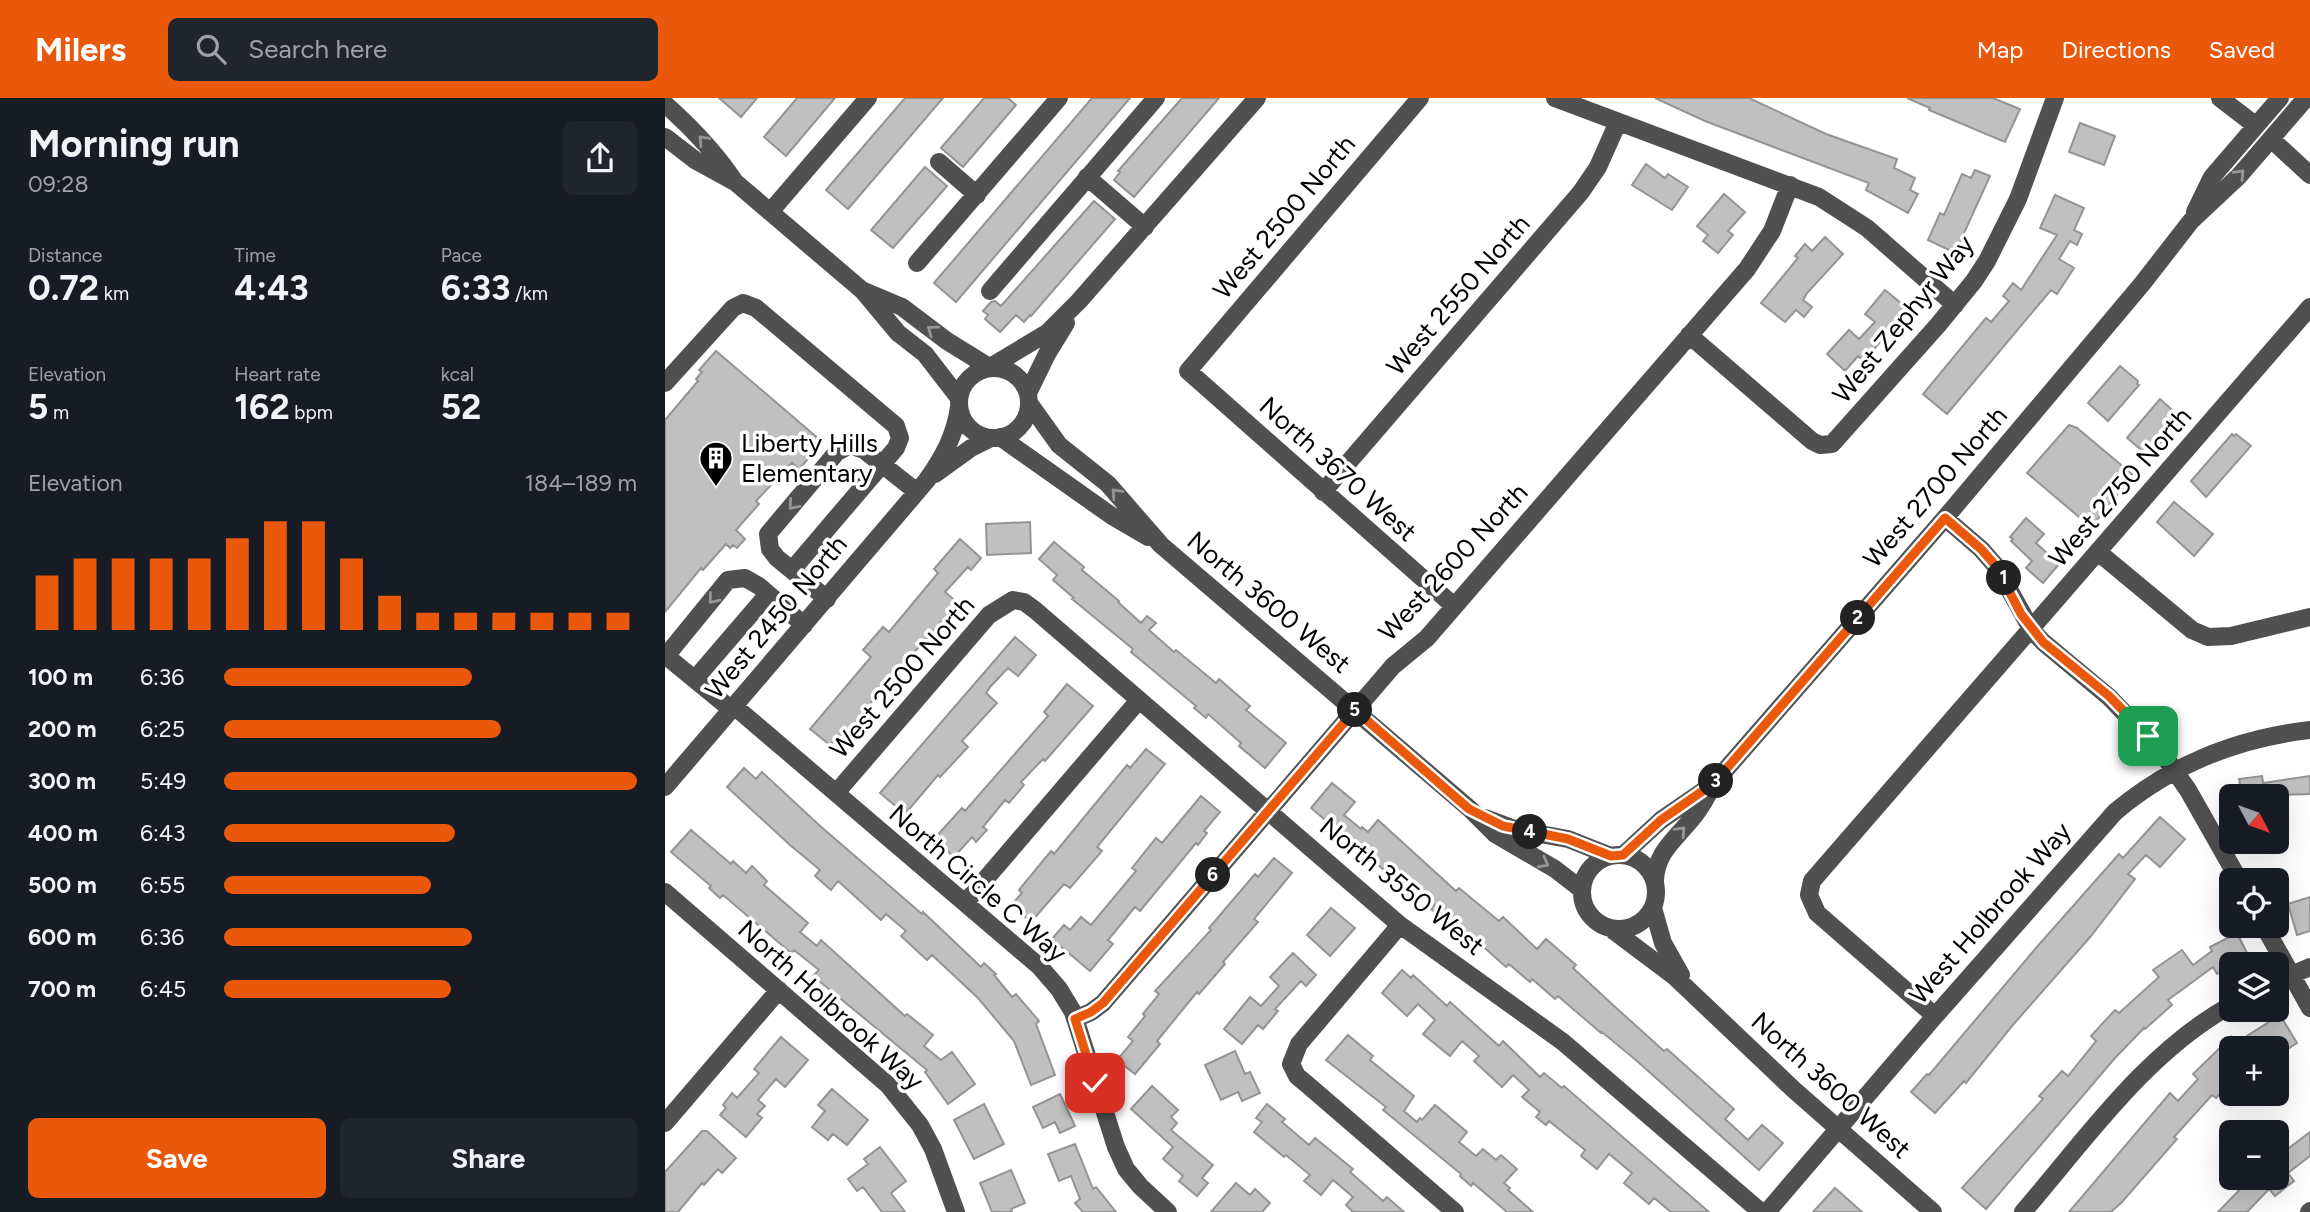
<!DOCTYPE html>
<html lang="en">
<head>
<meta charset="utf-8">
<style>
	body { margin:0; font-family:Figtree,sans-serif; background:#20242c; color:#f1f3f6; height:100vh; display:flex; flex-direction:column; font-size:26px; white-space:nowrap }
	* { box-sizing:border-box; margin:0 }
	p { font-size:23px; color:#9ea1a6 }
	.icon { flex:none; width:38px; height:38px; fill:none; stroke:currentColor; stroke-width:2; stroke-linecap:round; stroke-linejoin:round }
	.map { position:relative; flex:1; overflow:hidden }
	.drawer { display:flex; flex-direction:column; background:#171b24; width:665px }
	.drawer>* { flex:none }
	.needle { width:46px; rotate:131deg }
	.controls { position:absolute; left:1554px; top:686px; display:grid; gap:14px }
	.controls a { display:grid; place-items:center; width:70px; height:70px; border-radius:10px; background:#171b24; box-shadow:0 7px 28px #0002; font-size:35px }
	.pin { position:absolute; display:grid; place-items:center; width:60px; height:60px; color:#fff; margin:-30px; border-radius:14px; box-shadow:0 4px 10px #0006 }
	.km { position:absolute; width:35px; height:35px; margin:-18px; border-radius:50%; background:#222; color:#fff; font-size:19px; line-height:35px; text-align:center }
	.round { display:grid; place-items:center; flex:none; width:74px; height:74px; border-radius:10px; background:#20242c }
	.head { display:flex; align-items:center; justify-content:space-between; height:119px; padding:0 28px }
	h1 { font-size:38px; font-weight:700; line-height:52px }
	.figures { display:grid; grid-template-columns:repeat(3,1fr); gap:10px; height:119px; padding:7px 28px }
	.figures div { display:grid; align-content:center }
	.figures b { font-size:35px; font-weight:700 }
	.figures small { font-size:19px; font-weight:400 }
	.figures p { font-size:19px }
	.chart { height:196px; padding:14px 28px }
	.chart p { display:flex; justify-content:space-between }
	.chart svg { width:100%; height:126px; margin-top:7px; stroke:#ea580c; stroke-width:6 }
	.cta { display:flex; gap:14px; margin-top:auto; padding:14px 28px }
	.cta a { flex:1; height:80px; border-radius:10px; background:#ea580c; color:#fff; font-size:28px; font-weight:700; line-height:80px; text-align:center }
	.cta a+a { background:#20242c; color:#f1f3f6 }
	ul { padding:0 28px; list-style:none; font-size:23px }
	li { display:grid; grid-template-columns:112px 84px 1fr; align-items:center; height:52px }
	li i { height:18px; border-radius:9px; background:#ea580c }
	header { display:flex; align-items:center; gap:42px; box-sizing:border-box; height:98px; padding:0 35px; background:#ea580c; color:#fff }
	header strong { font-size:33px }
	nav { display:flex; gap:38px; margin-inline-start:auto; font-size:24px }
	.search { width:490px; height:63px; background:#20242c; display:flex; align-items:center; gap:18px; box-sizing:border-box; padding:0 24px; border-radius:10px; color:#9ea1a6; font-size:26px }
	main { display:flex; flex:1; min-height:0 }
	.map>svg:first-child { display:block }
	.building { fill:#c0c0c0; stroke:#949494; stroke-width:2 }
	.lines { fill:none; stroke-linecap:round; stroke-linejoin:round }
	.minor { stroke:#505050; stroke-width:18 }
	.oneway { stroke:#969696 }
	.route-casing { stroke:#fff; stroke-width:14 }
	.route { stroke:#ea580c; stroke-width:9 }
	.labels { text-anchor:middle; stroke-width:7; stroke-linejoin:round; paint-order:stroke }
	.street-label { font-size:26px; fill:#000; stroke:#fff }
	.poi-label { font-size:26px; fill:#000; stroke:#fff; text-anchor:start }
</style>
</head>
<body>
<header>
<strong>Milers</strong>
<div class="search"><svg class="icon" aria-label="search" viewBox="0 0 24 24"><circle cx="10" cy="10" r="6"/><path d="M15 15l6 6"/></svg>Search here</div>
<nav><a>Map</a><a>Directions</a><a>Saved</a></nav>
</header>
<main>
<section class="drawer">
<div class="head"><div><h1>Morning run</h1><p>09:28</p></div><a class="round"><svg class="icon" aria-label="share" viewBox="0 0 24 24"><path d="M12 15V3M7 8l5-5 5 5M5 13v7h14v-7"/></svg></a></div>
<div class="figures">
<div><p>Distance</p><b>0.72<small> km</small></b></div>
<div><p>Time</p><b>4:43</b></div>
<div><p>Pace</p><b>6:33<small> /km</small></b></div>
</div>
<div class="figures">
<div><p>Elevation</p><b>5<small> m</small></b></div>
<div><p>Heart rate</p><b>162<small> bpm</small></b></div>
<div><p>kcal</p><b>52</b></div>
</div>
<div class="chart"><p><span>Elevation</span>184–189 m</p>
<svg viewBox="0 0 160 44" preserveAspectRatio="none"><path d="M5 44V25M15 44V19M25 44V19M35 44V19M45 44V19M55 44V12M65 44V6M75 44V6M85 44V19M95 44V32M105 44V38M115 44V38M125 44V38M135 44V38M145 44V38M155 44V38"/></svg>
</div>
<ul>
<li><b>100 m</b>6:36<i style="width:60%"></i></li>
<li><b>200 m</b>6:25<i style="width:67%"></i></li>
<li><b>300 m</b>5:49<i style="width:100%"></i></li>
<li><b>400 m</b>6:43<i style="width:56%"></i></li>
<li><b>500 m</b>6:55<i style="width:50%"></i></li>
<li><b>600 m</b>6:36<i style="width:60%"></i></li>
<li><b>700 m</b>6:45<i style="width:55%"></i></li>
</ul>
<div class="cta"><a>Save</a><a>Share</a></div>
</section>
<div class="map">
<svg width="1645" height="1114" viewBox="0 0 1645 1114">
	<rect width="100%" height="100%" fill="#fff"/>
	<path class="building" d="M54,0h38l-16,19z
		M132,0h38l-49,58 -22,-19z
		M240,0h38l-95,111 -22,-19z
		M319,0h24l8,7 -53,62 -22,-19z
		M427,0h38l-174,204 -22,-19z
		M517,0h37l-85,99 -20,-17 6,-8 -2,-1z
		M990,0h94l77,36 71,25 -3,9 21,10 -5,12 8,4 -10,19 -42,-23 3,-7 -164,-62z
		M1242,0h86l27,11 -15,33 -76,-32 1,-2z
		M1415,25l35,13 -11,29 -35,-13z
		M981,66l19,14 3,-4 20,13 -16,23 -40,-25z
		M260,69l22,19 -54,62 -22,-18z
		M1310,72l15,6 -35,77 -27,-13 12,-27 4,2 18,-41 9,4z
		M1059,96l21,18 -17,19 5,4 -15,18 -15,-12 5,-6 -11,-9z
		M1390,97l29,13 -10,22 8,4 -5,11 -7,-4 -11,18 15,9 -17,26 -6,-4 -104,124 -24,-20 63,-76 5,4 18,-21 -6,-5 10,-13 8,7 36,-55 -17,-7z
		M429,103l21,18 -84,97 -1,-1 -6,7 -8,-7 -16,17 -15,-13 3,-4 -5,-4 8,-9 4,-1 6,5z
		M1160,139l18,17 -36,39 -4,7 9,7 -8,10 -8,-7 -11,12 -24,-19 37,-45 -3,-2 10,-12 7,7z
		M1220,192l23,19 -44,52 -6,-5 -13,15 -18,-17 22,-24 10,9 16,-17 -10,-8z
		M51,253l103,88 -14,17 3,3 -9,10 -7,-6 -36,38 3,3 -23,26 9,9 -8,9 -4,-3 -3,3 -4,-4 -23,26 -2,-2 -36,44v-192l33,-39 -2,-2 6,-7 -3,-2z
		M1455,268l18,15 -1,3 2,1 -31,36 -20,-18z
		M1495,301l20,18 -18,21 2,2 -17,15 -20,-17z
		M1404,327l8,3 55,46 -3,3 2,1 -38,47 -8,-3 -58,-49z
		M1567,336l2,2 2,-2 15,12 -45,51 -15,-16z
		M1509,404l39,32 -19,22 -37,-34z
		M1361,420l18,16 -8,9 23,21 -16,19 -17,-15 6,-7 -21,-20 2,-2 -3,-2z
		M365,424l1,31 -44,2 -1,-31z
		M295,441l21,19 -10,12 -3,-3 -23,25 13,11 -72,81 -42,53 -4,-3 -10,11 -20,-16 61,-72 -8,-7 20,-23 6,5 49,-59 -4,-4z
		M389,444l30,25 -2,3 37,31 -1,1 23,21 6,-7 9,7 -7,7 25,22 2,-2 40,33 3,-4 31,27 -4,4 40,33 -21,25 -26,-22 2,-3 -33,-29 -2,4 -12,-10 2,-2 -65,-54 2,-3 -61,-50 2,-1 -21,-18 4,-5 -18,-16z
		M350,539l21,18 -18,21 -10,-8 -17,18 -5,7 11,10 -35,38 6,6 -28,30 -2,-2 -33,39 -25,-21z
		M402,586l26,22 -48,55 -2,-2 -22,23 3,3 -15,18 -4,-3 -22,27 4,3 -11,12 -4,-5 -18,20 -20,-18 28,-31 3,3 83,-95 -4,-4z
		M481,651l19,15 -68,83 5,4 -32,37 -6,-4 -33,38 -20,-17 11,-12 -3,-3 32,-39 3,3 73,-89 3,3z
		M79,670l12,11 6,-7 57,53 103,89 1,-2 58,55 3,-4 12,11 -2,1 18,22 4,-3 23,27 -3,3 19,51 -24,10 -17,-44 -36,-43 -46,-43 -5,5 -26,-24 5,-5 -20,-17 -5,6 -43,-39 -7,9 -16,-14 5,-6 -30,-25 -63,-58z
		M1597,678l1,7 47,-7v18l-68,2 -3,-17z
		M667,685l23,19 -11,13 17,14 1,-2 6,5 10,-12 78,71 3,-3 40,33 4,-4 34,32 9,-10 30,26 -3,3 40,37 51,46 3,-2 67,60 -9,10 23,21 14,-15 21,18 -24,27 -122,-109 -35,-29 -1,1 -43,-37 -3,3 -23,-20 -2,3 -21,-18 -3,3 -54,-48 -4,4 -17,-14 3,-4 -26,-23 -4,5 -93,-79z
		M536,698l19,16 -16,19 3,2 -9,12 -2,-2 -56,68 -5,-4 -27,33 5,4 -23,27 -38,-32 12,-14 6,5 11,-13 10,8 45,-54 -4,-3 24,-30 6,5z
		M1495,719l25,22 -25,28 -14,-12 -18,19 7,5 -44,57 -79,90 -46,57 -2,-2 -29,32 -24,-21 16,-18 2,1 107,-127 83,-94 4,4z
		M26,732l40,34 2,-3 13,12 6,-7 15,15 -3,4 44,38 -8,9 17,14 4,-6 84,76 2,-2 26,21 -9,11 17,14 11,-8 23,32 -27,20 -23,-32 2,-2 -114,-94 6,-6 -25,-20 -3,3 -68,-58 -3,3 -11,-10 2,-2 -40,-34z
		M609,760l18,15 -38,46 4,3 -35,40 2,2 -26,30 -2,-2 -40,49 3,3 -25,30 -18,-14 16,-19 -5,-4 17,-21 -2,-2 16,-20 -4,-3 56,-61 -2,-2 46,-54 3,3z
		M1645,799v34l-13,4 -9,-31z
		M666,810l24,20 -25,28 -23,-21z
		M1572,835l12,24 -13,7h-5v3l-14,7 -4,-7 -45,33 4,5 -27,24 -1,-1 -29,30 -129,151 -24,-21 81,-89 -4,-3 23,-25 6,5 28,-35 -5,-5 24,-26 4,3 40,-36 -6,-7 29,-20 11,15 19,-14 -2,-4z
		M628,855l23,22 -10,11 -5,-5 -26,28 3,2 -15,18 -5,-4 -16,19 -18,-15 26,-32 11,9 18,-20 -9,-9z
		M737,872l9,8 2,-3 34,31 3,-4 49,44 4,-5 37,36 4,-4 18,15 2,-2 145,126h-38l-17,-14 -5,6 -25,-21 8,-10 -23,-19 -12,15 -16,-13 4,-6 -36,-29 -3,4 -10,-8 4,-5 -18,-15 7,-7 -16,-15 -11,12 -28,-26 5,-5 -17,-15 -12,15 -27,-22 12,-14 -17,-16 -11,12 -25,-23z
		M1615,917l17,28 -20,13v-8h-46v35l-15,15 -4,-3 -38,42 3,2 -55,63 -11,10h-42l101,-119 8,8 20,-22 -5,-5 38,-37v9z
		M683,937l25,21 -3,4 44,36 -10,15 13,11 3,-4 2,2 13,-15 32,27 -8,10 17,14 7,-7 13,11 5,-5 16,14 -13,14 6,5 -2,2 25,22h-26l-34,-29 -2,3 -11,-10 1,-2 -78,-64 3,-3 -60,-47z
		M116,939l27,23 -23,27 -9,-8 -18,21 7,6 -8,8 5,4 -16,19 -26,-22 6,-7 -3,-3 9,-12 5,5 22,-25 -5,-4z
		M570,953l10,23 5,-2 10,21 -18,8 -4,-9 -17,8 -16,-35z
		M487,988l26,24 -7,7 6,6 -6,7 42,35 -11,13 6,5 -11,13 -18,-15 4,-5 -20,-17 10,-12 -42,-38z
		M167,991l36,31 -21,25 -14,-11 -5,6 -16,-13 13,-16 -7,-6z
		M395,996l15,32 -15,7 -5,-11 -12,6 -10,-21z
		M319,1006l20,40 -30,15 -20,-39z
		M602,1006l18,15 -3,3 27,23 6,-7 38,31 -3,3 33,29 4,-4 17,15h-51l-7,-7 7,-8 -20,-17 -12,15 -17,-14 6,-6 -24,-20 -2,2 -30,-25 8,-10 -6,-4z
		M37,1033h5l29,27 -14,15 -4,-4 -14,16 -2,-2 -24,29h-13v-40z
		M1645,1034v24l-22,17 6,8 -19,15 -6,-7 -22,23h-29l33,-34h26v-21z
		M410,1046l18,45 3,-2 20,25h-33l-8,-9 5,-4 -9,-23 -12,5 -11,-27z
		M215,1049l26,34 -15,12 14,19h-23l-19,-25 -6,4 -9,-12 20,-15 -4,-5z
		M346,1072l14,33 -14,6 1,3h-20l-12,-29z
		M571,1085l14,12 5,-6 15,14 -8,9h-51z
		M1170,1090l27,24h-49z"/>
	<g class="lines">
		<path class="minor" d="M755,0l-232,273 266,235
			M890,0l264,99 48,31 88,77
			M1555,0l35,27
			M0,6c26,23 48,46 68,75
			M0,39l30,23 40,22 128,109 35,42 27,21 34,44
			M1606,41l39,36
			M274,64l38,33
			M422,79l58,50
			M105,114l98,-114
			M1530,114l17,-35 68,-79
			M252,165l142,-165
			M199,193l38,16 45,34 42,26
			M325,193l166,-193
			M1024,237l123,106 8,4 12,-1 106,-119 36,-44 13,-20 31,-62 37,-101
			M327,268l55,-33 32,-32 178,-203
			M294 305a35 35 0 1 1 70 0a35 35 0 1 1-70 0Z
			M0,285l68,-75 10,-5 13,5 140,118 4,12 -4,10 -104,122
			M363,295l19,-39 19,-31
			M364,305l30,42 49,39 53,61 309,264 25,25 60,35 27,21
			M335,339l112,79 36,21
			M270,376l36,-26 20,-10
			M658,394l258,-300 17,-25 20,-45
			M1280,420l36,31 15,17 35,63 12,13 66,55 51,53 28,40 51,90
			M1433,454l94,78 16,7 23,-1 79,-19
			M162,501l-50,-41 -7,-9 -2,-15 69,-82 13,-7 14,5 53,42
			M30,581l73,-85
			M69,608l306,261 19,22 14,23 43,135 10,22 14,17 28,26
			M67,612l-66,-54 62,-76 17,-2 14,8 45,39
			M0,689l262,-307c16,-23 28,-44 32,-73
			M171,695l153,-178 24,-15 11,2 11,8 365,315 163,117 198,170
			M820,720l32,12 51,9 43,17
			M958,757l38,-35 51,-35
			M917 794a37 37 0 1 1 74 0a37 37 0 1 1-74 0Z
			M990,783c1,-30 22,-43 39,-65 8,-10 14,-21 20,-33l231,-265 197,-234 49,-63 48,-45 67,-78
			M0,794l223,193 32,40 13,24 23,63
			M300,805l174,-203
			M988,810l10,35 18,32
			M735,827l-101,119 -8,20 6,12 12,10 146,126
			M1599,828l46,82
			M945,830l64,48 119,113 140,123
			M1612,883l33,-14
			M1270,918l-118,-103 -8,-18 3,-14 498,-574
			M410,921l16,-7 12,-9 290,-337 34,-28 320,-369 25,-38 18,-46
			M0,1025l114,-133
			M1102,1114l168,-196 180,-204c56,-47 123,-74 195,-82
			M1358,1114c63,-73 122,-159 208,-207
			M1644,1114l1,-1"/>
	</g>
	<defs><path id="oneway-chevron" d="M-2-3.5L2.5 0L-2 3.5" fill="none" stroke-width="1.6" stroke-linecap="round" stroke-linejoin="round" transform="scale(1.75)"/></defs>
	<g class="oneway">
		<use href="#oneway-chevron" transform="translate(38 42) rotate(-133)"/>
		<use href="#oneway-chevron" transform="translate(1575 76) rotate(-47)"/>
		<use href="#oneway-chevron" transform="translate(267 232) rotate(-143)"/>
		<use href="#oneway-chevron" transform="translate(451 395) rotate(-133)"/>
		<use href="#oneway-chevron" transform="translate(128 407) rotate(130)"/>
		<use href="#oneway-chevron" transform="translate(48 501) rotate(129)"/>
		<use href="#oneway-chevron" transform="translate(1016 733) rotate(-47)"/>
		<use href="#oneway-chevron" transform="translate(879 765) rotate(28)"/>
	</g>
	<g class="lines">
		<defs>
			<path id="route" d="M430,985l-20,-64 16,-7 12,-9 252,-293 114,99 34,17 65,13 43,17 12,-1 38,-35 53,-37 231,-265 36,31 15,17 25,48 22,28 66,54 39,40"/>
		</defs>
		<use href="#route" class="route-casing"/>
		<use href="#route" class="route"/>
	</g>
	<defs>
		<symbol id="building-pin" viewBox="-11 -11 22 30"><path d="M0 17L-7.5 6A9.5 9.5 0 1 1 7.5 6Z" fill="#000" stroke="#fff"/><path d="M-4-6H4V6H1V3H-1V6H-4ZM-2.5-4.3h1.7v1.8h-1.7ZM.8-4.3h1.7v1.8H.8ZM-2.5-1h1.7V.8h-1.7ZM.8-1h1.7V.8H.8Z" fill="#fff"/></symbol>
	</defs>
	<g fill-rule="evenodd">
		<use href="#building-pin" x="32" y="341" width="38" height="52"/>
	</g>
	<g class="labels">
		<g class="street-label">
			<text transform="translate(619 119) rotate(-50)" y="9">West 2500 North</text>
			<text transform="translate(793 197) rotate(-49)" y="9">West 2550 North</text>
			<text transform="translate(1238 221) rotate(-51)" y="9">West Zephyr Way</text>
			<text transform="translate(673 371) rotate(42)" y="9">North 3670 West</text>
			<text transform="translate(1270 389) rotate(-49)" y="9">West 2700 North</text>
			<text transform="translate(1455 389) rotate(-49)" y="9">West 2750 North</text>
			<text transform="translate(788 464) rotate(-47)" y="9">West 2600 North</text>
			<text transform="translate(604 504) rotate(40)" y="9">North 3600 West</text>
			<text transform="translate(111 519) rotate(-50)" y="9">West 2450 North</text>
			<text transform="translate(237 579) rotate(-49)" y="9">West 2500 North</text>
			<text transform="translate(313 785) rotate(41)" y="9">North Circle C Way</text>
			<text transform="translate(737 788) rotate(39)" y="9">North 3550 West</text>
			<text transform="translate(1325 815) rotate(-49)" y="9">West Holbrook Way</text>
			<text transform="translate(166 907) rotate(42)" y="9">North Holbrook Way</text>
			<text transform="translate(1166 987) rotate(42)" y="9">North 3600 West</text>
		</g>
		<g class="poi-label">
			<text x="76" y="354">Liberty Hills<tspan x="76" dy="30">Elementary</tspan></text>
		</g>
	</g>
</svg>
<div class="controls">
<a><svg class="needle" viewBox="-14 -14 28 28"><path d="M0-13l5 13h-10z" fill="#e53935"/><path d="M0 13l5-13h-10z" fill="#9ea1a6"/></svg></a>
<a><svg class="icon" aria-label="locate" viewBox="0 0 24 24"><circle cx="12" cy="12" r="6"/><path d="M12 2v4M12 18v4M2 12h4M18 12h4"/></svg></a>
<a><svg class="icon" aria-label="layers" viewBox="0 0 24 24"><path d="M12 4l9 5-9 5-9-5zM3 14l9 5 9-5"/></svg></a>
<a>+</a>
<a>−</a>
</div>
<div class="pin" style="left:1483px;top:638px;background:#1e9e55"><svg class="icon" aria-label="arrive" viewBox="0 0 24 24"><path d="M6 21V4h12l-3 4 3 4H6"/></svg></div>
<div class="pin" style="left:430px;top:985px;background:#d93025"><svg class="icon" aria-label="check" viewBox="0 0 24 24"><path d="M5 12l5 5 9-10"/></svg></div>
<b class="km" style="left:1339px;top:480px">1</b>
<b class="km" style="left:1193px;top:520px">2</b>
<b class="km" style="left:1051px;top:683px">3</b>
<b class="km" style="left:865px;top:734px">4</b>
<b class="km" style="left:690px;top:612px">5</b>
<b class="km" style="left:548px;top:777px">6</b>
</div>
</main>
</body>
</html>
